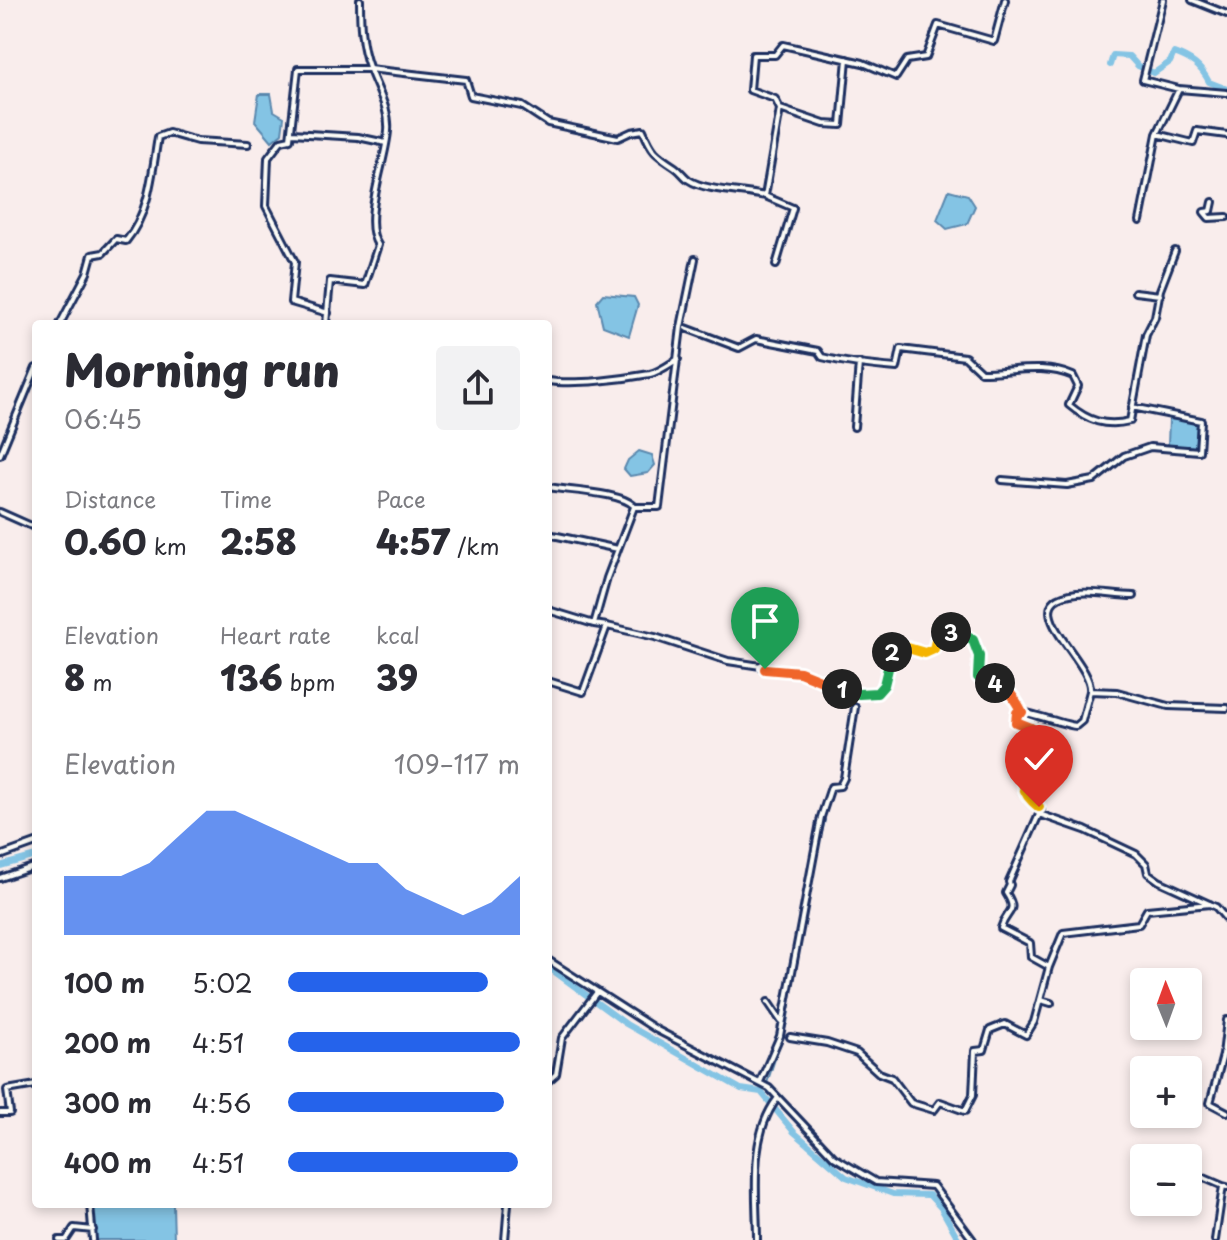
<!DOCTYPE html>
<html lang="en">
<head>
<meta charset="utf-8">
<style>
	body { margin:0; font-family:"Playpen Sans",sans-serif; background:#f2f2f3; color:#2b2b33; height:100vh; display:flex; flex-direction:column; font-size:30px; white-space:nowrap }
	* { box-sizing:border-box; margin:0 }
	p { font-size:26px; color:#7c7c81 }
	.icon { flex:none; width:44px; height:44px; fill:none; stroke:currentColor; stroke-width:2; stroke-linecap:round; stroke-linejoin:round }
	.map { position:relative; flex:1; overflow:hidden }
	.side { position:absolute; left:32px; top:320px; width:520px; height:888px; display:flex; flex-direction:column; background:#fff; border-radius:8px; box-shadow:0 4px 12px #0003 }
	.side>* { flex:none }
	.needle { width:52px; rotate:359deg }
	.buttons { position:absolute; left:1130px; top:968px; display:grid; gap:16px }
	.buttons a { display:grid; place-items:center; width:72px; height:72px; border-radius:8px; background:#fff; box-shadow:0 4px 12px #0003; font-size:40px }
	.pin { position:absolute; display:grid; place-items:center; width:68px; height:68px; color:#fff; margin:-82px -34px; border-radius:50% 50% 50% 0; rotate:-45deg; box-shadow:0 0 8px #0007 }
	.pin .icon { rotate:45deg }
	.km { position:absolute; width:40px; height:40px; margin:-20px; border-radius:50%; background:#222; color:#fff; font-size:22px; line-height:40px; text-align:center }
	.round { display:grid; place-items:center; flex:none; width:84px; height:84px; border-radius:8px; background:#f2f2f3 }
	.summary { display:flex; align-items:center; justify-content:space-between; height:136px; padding:0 32px }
	h1 { font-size:44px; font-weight:800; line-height:60px }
	.figures { display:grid; grid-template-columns:repeat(3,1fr); gap:12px; height:136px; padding:8px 32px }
	.figures div { display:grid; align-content:center }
	.figures b { font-size:34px; font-weight:800 }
	.figures small { font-size:22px; font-weight:400 }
	.figures p { font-size:22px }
	.chart { height:224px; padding:16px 32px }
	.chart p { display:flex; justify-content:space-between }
	.chart svg { width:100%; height:144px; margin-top:8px; fill:#2563eb; opacity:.7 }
	ul { padding:0 32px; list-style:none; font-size:26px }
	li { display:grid; grid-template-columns:128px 96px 1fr; align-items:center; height:60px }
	li i { height:20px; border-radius:10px; background:#2563eb }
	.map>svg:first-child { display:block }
	.water { fill:#84c4e4; stroke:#5a88ae; stroke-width:2 }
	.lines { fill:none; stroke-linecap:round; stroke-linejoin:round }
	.stream { stroke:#5a88ae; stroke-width:2 }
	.canal { stroke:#84c4e4; stroke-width:6 }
	.street-casing { stroke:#1b2f5e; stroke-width:10 }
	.street { stroke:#fdfcf7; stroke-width:4 }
	.split-1-casing { stroke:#fff; stroke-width:16 }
	.split-2-casing { stroke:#fff; stroke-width:16 }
	.split-3-casing { stroke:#fff; stroke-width:16 }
	.split-4-casing { stroke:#fff; stroke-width:16 }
	.split-5-casing { stroke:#fff; stroke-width:16 }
	.split-6-casing { stroke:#fff; stroke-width:16 }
	.split-1 { stroke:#f0652b; stroke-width:10 }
	.split-2 { stroke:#22a559; stroke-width:10 }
	.split-3 { stroke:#f5b400; stroke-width:10 }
	.split-4 { stroke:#22a559; stroke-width:10 }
	.split-5 { stroke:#f0652b; stroke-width:10 }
	.split-6 { stroke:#f5b400; stroke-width:10 }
</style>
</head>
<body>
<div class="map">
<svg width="1227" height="1240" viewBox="0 0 1227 1240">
	<rect width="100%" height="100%" fill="#f9edec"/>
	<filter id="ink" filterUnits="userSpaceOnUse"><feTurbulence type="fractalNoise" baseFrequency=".0125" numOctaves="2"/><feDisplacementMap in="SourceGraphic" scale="16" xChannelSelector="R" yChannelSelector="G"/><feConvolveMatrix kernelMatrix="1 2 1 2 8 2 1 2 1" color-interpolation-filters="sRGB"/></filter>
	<g filter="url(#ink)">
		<path class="water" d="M259,94h12l3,17 10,6 -2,16 -10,8 -17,-20z
			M949,190l19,5 7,11 -8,18 -20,5 -10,-9z
			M603,294l31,3 4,8 -9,31 -26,-10 -6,-25z
			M1169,419l28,4 -2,24 -27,-2z
			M639,451l13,4 3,10 -7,8 -18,3 -6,-7 4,-9z
			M93,1204h80l1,36h-79z"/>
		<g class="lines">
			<path class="stream" d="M813,870l12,-50
				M767,1083l20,-60 12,-77"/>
			<path class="canal" d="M1110,65l3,-10 16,1 9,10 16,7 16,-11 4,-9c17,6 27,13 35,29l18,7
				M0,866l36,-10
				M548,967l78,57 115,65 20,3 33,40 52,45 47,17 36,1 12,13 18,32"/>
			<defs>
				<path id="street" d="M1163,0l-20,80 36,9 48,4
					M1192,0l35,14
					M1179,89l-22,45 36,9 4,-12 30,4
					M780,109l44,15 17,1 6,-66
					M292,133l66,4 28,6
					M765,196l28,12 -17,57
					M1213,202l-2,9 -7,1 5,6 18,-1
					M1140,221l17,-87
					M1135,292l25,3
					M328,313l-37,-11 4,-40 -29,-56 2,-48 13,-17 9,-2 8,-70h71l97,11 5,16 51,10 26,17 70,15 13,-6 12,-2c9,22 12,24 32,37 6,4 9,10 14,13 16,11 56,11 76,16l15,-87 -5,-10 -25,-9 3,-35h22l8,-10 80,18 33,14 11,-17 19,-3 12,-32 56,16 11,-41
					M60,324l27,-51 5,-18 11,-2 13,-14 10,2c24,-29 26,-69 32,-104l11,-4 28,8 51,3
					M326,324l4,-43 35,4 13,-40c-17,-24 8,-84 10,-114 2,-23 -12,-43 -19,-64 -8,-22 -9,-44 -9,-67
					M686,328l53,20 17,-9 62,12 4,6c24,6 50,9 75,11l4,-19 64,8 16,15c31,0 62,-9 92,4l5,10 -9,19c19,16 36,22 61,16l16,-86 9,-18 5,-27 15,-39
					M548,381c27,4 74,-2 102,-7 9,-2 20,-10 28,-15
					M854,427l5,-64
					M0,455l36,-87
					M1002,480l65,5 27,-5 30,-24 26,-9 49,4 2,-30 -69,-14
					M548,487c21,4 73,5 86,19
					M0,512l36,16
					M548,534l70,15
					M548,610l46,14
					M607,626l-13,-2 13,-46 27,-71h25l22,-180 14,-68
					M548,681l35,11 24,-66 48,11 73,24 72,11 59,22 18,-1 7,-8 10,-41 31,9 9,-4 3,-13 6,-5c34,2 37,14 35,46l25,9 19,26c12,2 47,14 54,14l6,-5 8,-30 27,1 51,14 59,2
					M1090,691c4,-29 -82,-90 -13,-98 20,-2 38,3 57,3
					M1039,814l46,16 51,24 10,10 2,9 11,8 57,26 11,13
					M0,856l36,-13
					M0,878l36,-12
					M548,960l109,70 112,58 65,69 42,25 57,4 40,54
					M1049,967l14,-34 76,-9 8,-14 63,-6
					M1041,1000l10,3
					M768,1002l13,19
					M1227,1020l-4,35 -13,48 17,9
					M790,1037l37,6 30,10 22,20 13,5 19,25 23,7 6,-8 25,9 8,-16 2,-44 9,-1 6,-20 15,-6 21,11 8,-13 15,-55 -18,-10 -1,-14 -29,-15c5,-18 18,-15 5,-35l4,-8 -1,-3 32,-72c-22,-23 -20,-33 -8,-62l-3,-6 4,-9 -3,-5 -15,-6 1,-9 5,-1
					M548,1081l8,-7 6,-36 35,-46
					M760,1082l20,-46 41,-219 10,-30 9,-1 4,-8 11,-71
					M0,1113h10l-3,-23 29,-5
					M1188,1171l35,15
					M90,1204l3,36
					M59,1240h7l8,-12 19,2
					M505,1240l3,-36
					M757,1240c0,-45 -9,-103 20,-141
					M1215,1240l8,-54 4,1"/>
			</defs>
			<use href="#street" class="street-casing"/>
			<use href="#street" class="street"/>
		</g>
	</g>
	<g class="lines" filter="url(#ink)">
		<defs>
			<path id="split-1" d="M765,669l35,3 42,17"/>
			<path id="split-2" d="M842,689l17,5 18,-1 7,-8 8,-33"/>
			<path id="split-3" d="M892,652l2,-8 31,9 9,-4 3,-13 6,-5 8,1"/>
			<path id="split-4" d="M951,632h9l13,8 6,16 -1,21 17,6"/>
			<path id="split-5" d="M995,683c13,5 20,16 27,29l-5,1 -1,9 15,6 2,7"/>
			<path id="split-6" d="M1033,735l-3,7c8,22 -25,39 9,65"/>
		</defs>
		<use href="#split-1" class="split-1-casing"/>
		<use href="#split-2" class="split-2-casing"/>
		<use href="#split-3" class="split-3-casing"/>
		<use href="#split-4" class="split-4-casing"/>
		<use href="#split-5" class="split-5-casing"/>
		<use href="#split-6" class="split-6-casing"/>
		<use href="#split-1" class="split-1"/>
		<use href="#split-2" class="split-2"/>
		<use href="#split-3" class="split-3"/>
		<use href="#split-4" class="split-4"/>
		<use href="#split-5" class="split-5"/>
		<use href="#split-6" class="split-6"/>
	</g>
</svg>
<div class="buttons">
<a><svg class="needle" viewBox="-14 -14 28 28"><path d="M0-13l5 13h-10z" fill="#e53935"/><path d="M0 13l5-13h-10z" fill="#7c7c81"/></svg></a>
<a>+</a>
<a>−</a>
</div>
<div class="pin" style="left:765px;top:669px;background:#1e9e55"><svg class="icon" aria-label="arrive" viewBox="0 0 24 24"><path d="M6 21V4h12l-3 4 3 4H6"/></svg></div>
<div class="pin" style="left:1039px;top:807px;background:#d93025"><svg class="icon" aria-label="check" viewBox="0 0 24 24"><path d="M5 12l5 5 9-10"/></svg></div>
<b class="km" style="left:842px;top:689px">1</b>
<b class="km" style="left:892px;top:652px">2</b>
<b class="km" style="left:951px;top:632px">3</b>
<b class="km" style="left:995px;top:683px">4</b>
<section class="side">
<div class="summary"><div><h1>Morning run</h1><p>06:45</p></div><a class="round"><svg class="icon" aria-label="share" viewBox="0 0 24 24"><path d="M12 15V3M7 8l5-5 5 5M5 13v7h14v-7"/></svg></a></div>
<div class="figures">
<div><p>Distance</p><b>0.60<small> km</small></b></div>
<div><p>Time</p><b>2:58</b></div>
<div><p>Pace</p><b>4:57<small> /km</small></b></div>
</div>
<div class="figures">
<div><p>Elevation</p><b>8<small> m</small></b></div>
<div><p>Heart rate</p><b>136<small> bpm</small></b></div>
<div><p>kcal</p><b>39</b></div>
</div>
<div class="chart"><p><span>Elevation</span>109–117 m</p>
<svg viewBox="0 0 160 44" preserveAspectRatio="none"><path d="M0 44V26L10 26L20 26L30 22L40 14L50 6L60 6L70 10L80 14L90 18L100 22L110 22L120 30L130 34L140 38L150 34L160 26V44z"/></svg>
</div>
<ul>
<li><b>100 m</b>5:02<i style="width:86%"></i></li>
<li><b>200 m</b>4:51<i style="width:100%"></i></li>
<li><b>300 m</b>4:56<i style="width:93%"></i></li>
<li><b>400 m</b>4:51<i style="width:99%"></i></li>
</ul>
</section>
</div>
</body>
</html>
